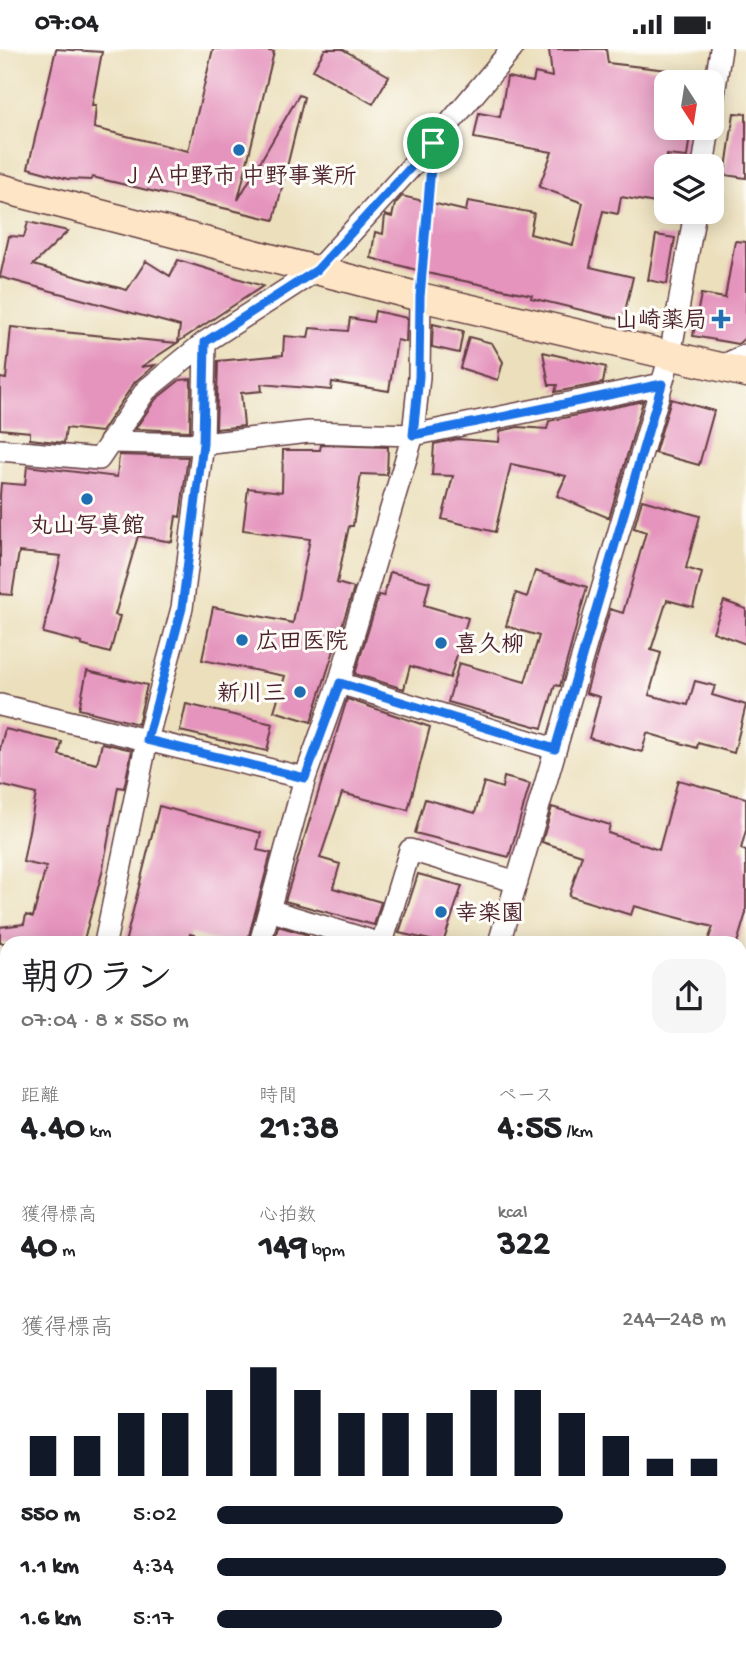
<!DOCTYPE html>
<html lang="ja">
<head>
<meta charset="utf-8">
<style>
	body { margin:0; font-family:"Gochi Hand","Klee One",sans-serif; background:#f6f6f6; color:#202124; height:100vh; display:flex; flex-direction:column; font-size:26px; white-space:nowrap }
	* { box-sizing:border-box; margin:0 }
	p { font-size:23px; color:#757577 }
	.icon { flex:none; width:38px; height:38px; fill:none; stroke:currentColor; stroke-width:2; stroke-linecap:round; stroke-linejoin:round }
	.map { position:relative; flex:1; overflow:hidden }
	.drawer { position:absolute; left:0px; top:887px; width:747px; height:726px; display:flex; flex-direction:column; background:#fff; border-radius:21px 21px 0 0; box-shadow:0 4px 18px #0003 }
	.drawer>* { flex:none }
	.needle { width:46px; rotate:168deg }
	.tools { position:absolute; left:654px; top:21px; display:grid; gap:14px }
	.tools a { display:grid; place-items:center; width:70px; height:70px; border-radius:14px; background:#fff; box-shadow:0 4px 18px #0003; font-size:35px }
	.pin { position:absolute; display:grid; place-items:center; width:60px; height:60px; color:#fff; margin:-30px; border:4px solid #fff; border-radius:50%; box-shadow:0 2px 7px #0007 }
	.round { display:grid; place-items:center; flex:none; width:74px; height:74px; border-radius:21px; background:#f6f6f6 }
	.summary { display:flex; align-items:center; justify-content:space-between; height:119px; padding:0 21px }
	h1 { font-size:38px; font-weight:700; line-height:52px }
	.figures { display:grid; grid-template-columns:repeat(3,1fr); gap:10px; height:119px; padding:7px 21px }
	.figures div { display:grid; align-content:center }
	.figures b { font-size:35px; font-weight:700 }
	.figures small { font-size:19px; font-weight:400 }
	.figures p { font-size:19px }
	.chart { height:196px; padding:14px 21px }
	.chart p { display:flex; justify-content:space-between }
	.chart svg { width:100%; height:126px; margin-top:7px; stroke:#111827; stroke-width:6 }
	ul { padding:0 21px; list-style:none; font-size:23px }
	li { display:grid; grid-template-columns:112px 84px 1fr; align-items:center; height:52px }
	li i { height:18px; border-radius:9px; background:#111827 }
	.status { display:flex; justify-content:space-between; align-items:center; height:49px; padding:0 35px; background:#fff; direction:ltr }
	.status svg { height:19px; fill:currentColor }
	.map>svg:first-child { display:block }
	.built { fill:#e7d2ef }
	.building { fill:#e594bd }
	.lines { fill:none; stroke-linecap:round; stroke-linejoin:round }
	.street-casing { stroke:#623c41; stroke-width:24 }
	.secondary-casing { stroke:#623c41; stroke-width:31 }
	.path { stroke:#623c41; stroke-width:4.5; stroke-dasharray:5 5; stroke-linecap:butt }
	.street { stroke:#fff; stroke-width:21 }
	.secondary { stroke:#fee5c5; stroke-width:28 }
	.route-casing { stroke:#fff; stroke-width:14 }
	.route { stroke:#1a73e8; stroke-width:9 }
	.poi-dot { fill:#1f6fb2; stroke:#fdfcf7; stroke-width:2.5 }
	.labels { text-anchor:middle; stroke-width:6; stroke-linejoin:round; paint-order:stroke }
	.poi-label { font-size:23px; font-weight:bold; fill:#4a1f2b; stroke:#fdfcf7; text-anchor:start }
</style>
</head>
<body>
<div class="status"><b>07:04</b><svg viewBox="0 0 49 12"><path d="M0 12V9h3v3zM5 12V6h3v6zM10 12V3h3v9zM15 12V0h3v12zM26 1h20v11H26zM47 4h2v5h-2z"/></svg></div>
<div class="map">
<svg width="746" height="1613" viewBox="0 0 746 1613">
	<rect width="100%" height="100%" fill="#fdfcf7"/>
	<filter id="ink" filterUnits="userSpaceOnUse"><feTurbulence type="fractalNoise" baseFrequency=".0143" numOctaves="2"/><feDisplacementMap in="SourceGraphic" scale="14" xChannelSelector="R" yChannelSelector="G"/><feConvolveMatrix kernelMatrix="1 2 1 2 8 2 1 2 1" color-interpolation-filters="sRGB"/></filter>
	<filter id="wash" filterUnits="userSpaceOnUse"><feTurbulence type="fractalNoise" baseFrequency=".00686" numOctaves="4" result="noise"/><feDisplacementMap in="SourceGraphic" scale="28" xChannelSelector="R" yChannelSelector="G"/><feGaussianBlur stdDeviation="1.57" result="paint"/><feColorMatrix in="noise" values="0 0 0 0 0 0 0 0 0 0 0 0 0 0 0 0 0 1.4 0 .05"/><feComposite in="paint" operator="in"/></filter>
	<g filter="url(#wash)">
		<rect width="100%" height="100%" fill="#ebdfbc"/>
		<path class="built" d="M740,1427l6,3v183h-183l4,-7h173z"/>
		<g id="blocks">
			<path class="building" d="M56,0l46,3 -10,53h4l-2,23 94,23 25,-102h47l14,3 -36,148 61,-105 5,2 -30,123 -182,-43 -1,3 -23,-1 -40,-11z
				M325,0h17l47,27 -16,28 -60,-34z
				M549,0h57l2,14 59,7v58h24l-4,29 -20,-2v50l-46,-8 -3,17 -15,-3 -13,56 43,10 -10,43 -92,-22 1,-3 -92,-19 -69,-18 4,-26 8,2 2,-19 7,2 3,-13 7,-8 64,15 2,-10 66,12 -4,21 43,11 10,-42 -44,-16 13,-35 -78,-14 5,-25 21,4 7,-40 26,5 2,-9 17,4z
				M734,64l12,1v64l-21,-3z
				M28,173l40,9 -35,34 94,25 19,-29 24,15 8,-16 85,26 -85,56 2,-16 -180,-49 9,-41 15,1z
				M656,186l19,3 -8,46 -19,-4z
				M735,192l11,1v95l-8,7 -45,-8 8,-42 24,4z
				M375,262l32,7 -1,24 -9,-2 -8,51 -57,-9 -1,8 -70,-6 1,7 -21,2 3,33 -28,3 2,-68 65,-6 1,-19 24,2 2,-10 38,3 2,-13 23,4z
				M433,275l30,7 -4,22 -27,-6z
				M11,278l166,16 -36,24 14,-2 -20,17 -34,50 -35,-4 -2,15 -34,-4v-7l-30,-3v-51l6,1z
				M469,288l23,6 11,19 -5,18 -38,-12z
				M543,303l63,15 -3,16 -48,9 2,-7h-8z
				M191,330l-1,52 -55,-2 21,-30 24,-19z
				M671,350l43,12 -15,54 -44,-12z
				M643,352l-34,117 -52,-22 9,-20 -55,-12 -16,68 -53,-13 11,-43 -21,-1 2,-31 24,-5 41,3 1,-11 18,-4 29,2 2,-8z
				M321,396l67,2 -1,28 -26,-1 -8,52h-4l-12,57 17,5 -43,134 -37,-11 11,-35 -83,-16 11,-53 80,16 17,-84 -67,-9 5,-42 34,4 1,-42h37z
				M119,406l69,2 -8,60 -4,-1 -4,26 -34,-6 -23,79 5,1 -10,37 -29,-8 1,-2 -39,-10 18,-77 -42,-4 -7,43 -12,-1v-99l1,-12 24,2 2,-19 90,11z
				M642,451l58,16 -14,52 16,5 -9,34 -26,-7 -16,50 10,3 -12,42 39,10 7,-24 20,5 -3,9 34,10 -12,48 -36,-10 -1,5 -50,-15 -5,19 -53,-14 11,-41 -14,-4 24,-84 13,4 23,-81 -12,-4z
				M535,522l52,16 -27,99 -5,-1 -13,43 -94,-26 11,-39 66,19 14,-46 -33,-10 10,-33 11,4z
				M390,523l40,10 -6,23 44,13 -18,60 -40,-12 -6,23 -49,-15 24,-79 5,1z
				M724,552l22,8v35l-33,-12z
				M87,622l60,14 -9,39 -59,-15z
				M347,650l83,28 -22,83 -66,-17 -22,65 20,6 -7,24 48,14 -7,23 -89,-24z
				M186,655l87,20 -6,27 -87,-20z
				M5,680l57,13 -3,13 38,9 5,-21 30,7 -8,38 -6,-1 -16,86 -19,70h-83v-16l24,-3 2,-9 7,2 13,-50 -23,-5 13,-68 -36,-9v-36z
				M504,728l26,7 -21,73 -94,-24 10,-34 50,14 9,-31 18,6z
				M678,731l68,18v32l-5,19 5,2v62l-9,30h-30l6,-16 -79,-21 -3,9 -62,-19 13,-41 -40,-13 10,-35 58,18 -2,8 51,17z
				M159,757l102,27 -4,17 14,3 -24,90h-22l-35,-9 -2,9h-63z
				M418,825l44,12 -19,57 -44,-10z
				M278,877l30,9 -2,8h-32z"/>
		</g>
	</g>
	<g filter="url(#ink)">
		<use href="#blocks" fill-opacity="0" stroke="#623c41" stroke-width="2"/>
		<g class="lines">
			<defs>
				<path id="street" d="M712,58l9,-58
					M703,117l6,-38
					M719,318l27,-12
					M110,393l93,2 106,-12 104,3 249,-51
					M0,401l99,9 47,-69 59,-48 112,-72 116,-127 79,-94
					M339,634l216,66
					M0,656l305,73
					M269,861l109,33
					M105,894l42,-203 35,-132 21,-164 2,-102
					M260,894l45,-165 34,-95 74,-248 6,-58 1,-80
					M382,894l28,-93 107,32
					M499,894l171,-587 25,-144
					M0,930l7,-1"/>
				<path id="secondary" d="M0,139l420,109 326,76
					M740,1011l6,-6
					M0,1131h7
					M740,1427l6,3
					M458,1613l3,-7"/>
			</defs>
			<use href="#street" class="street-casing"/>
			<use href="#secondary" class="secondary-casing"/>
			<path class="path" d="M423,222l8,-92"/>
			<use href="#street" class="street"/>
			<use href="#secondary" class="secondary"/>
		</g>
	</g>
	<g class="lines" filter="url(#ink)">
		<defs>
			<path id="route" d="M433,94l-13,154 -1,80 -6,58 249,-51 -107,365 -215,-66 -35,95 -158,-38 35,-132 21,-164 2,-102 112,-72z"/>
		</defs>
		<use href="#route" class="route-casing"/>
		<use href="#route" class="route"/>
	</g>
	<g class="poi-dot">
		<circle cx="239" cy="101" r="7"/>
		<path d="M717.5 259.5h7v7h7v7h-7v7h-7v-7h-7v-7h7z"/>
		<circle cx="87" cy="450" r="7"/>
		<circle cx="242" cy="591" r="7"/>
		<circle cx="441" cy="594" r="7"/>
		<circle cx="300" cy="643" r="7"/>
		<circle cx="441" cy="863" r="7"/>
	</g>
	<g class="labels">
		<g class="poi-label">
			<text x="239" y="134" text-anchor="middle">ＪＡ中野市 中野事業所</text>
			<text x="707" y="278" text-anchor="end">山崎薬局</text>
			<text x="87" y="483" text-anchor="middle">丸山写真館</text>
			<text x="256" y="599">広田医院</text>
			<text x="455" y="602">喜久柳</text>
			<text x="286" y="651" text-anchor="end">新川三</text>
			<text x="455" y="871">幸楽園</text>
		</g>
	</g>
</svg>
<div class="tools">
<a><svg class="needle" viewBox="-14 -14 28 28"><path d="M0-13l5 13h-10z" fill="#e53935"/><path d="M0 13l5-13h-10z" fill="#757577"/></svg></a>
<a><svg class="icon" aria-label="layers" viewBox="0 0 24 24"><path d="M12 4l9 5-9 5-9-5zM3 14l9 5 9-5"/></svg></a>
</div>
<div class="pin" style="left:433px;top:94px;background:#1e9e55"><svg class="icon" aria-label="arrive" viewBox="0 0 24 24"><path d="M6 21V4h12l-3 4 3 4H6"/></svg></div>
<section class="drawer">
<div class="summary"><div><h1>朝のラン</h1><p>07:04 · 8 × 550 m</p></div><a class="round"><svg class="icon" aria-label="share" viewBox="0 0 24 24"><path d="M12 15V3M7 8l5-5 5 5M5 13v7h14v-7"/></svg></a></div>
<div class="figures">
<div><p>距離</p><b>4.40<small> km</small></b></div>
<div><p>時間</p><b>21:38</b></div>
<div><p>ペース</p><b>4:55<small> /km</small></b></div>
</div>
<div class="figures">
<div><p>獲得標高</p><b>40<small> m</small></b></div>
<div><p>心拍数</p><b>149<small> bpm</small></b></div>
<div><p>kcal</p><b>322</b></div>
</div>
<div class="chart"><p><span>獲得標高</span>244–248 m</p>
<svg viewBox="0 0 160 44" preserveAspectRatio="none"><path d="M5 44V30M15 44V30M25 44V22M35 44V22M45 44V14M55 44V6M65 44V14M75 44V22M85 44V22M95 44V22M105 44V14M115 44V14M125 44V22M135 44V30M145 44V38M155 44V38"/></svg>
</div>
<ul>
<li><b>550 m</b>5:02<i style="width:68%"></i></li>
<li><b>1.1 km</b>4:34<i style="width:100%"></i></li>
<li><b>1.6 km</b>5:17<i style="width:56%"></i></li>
</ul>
</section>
</div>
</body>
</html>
